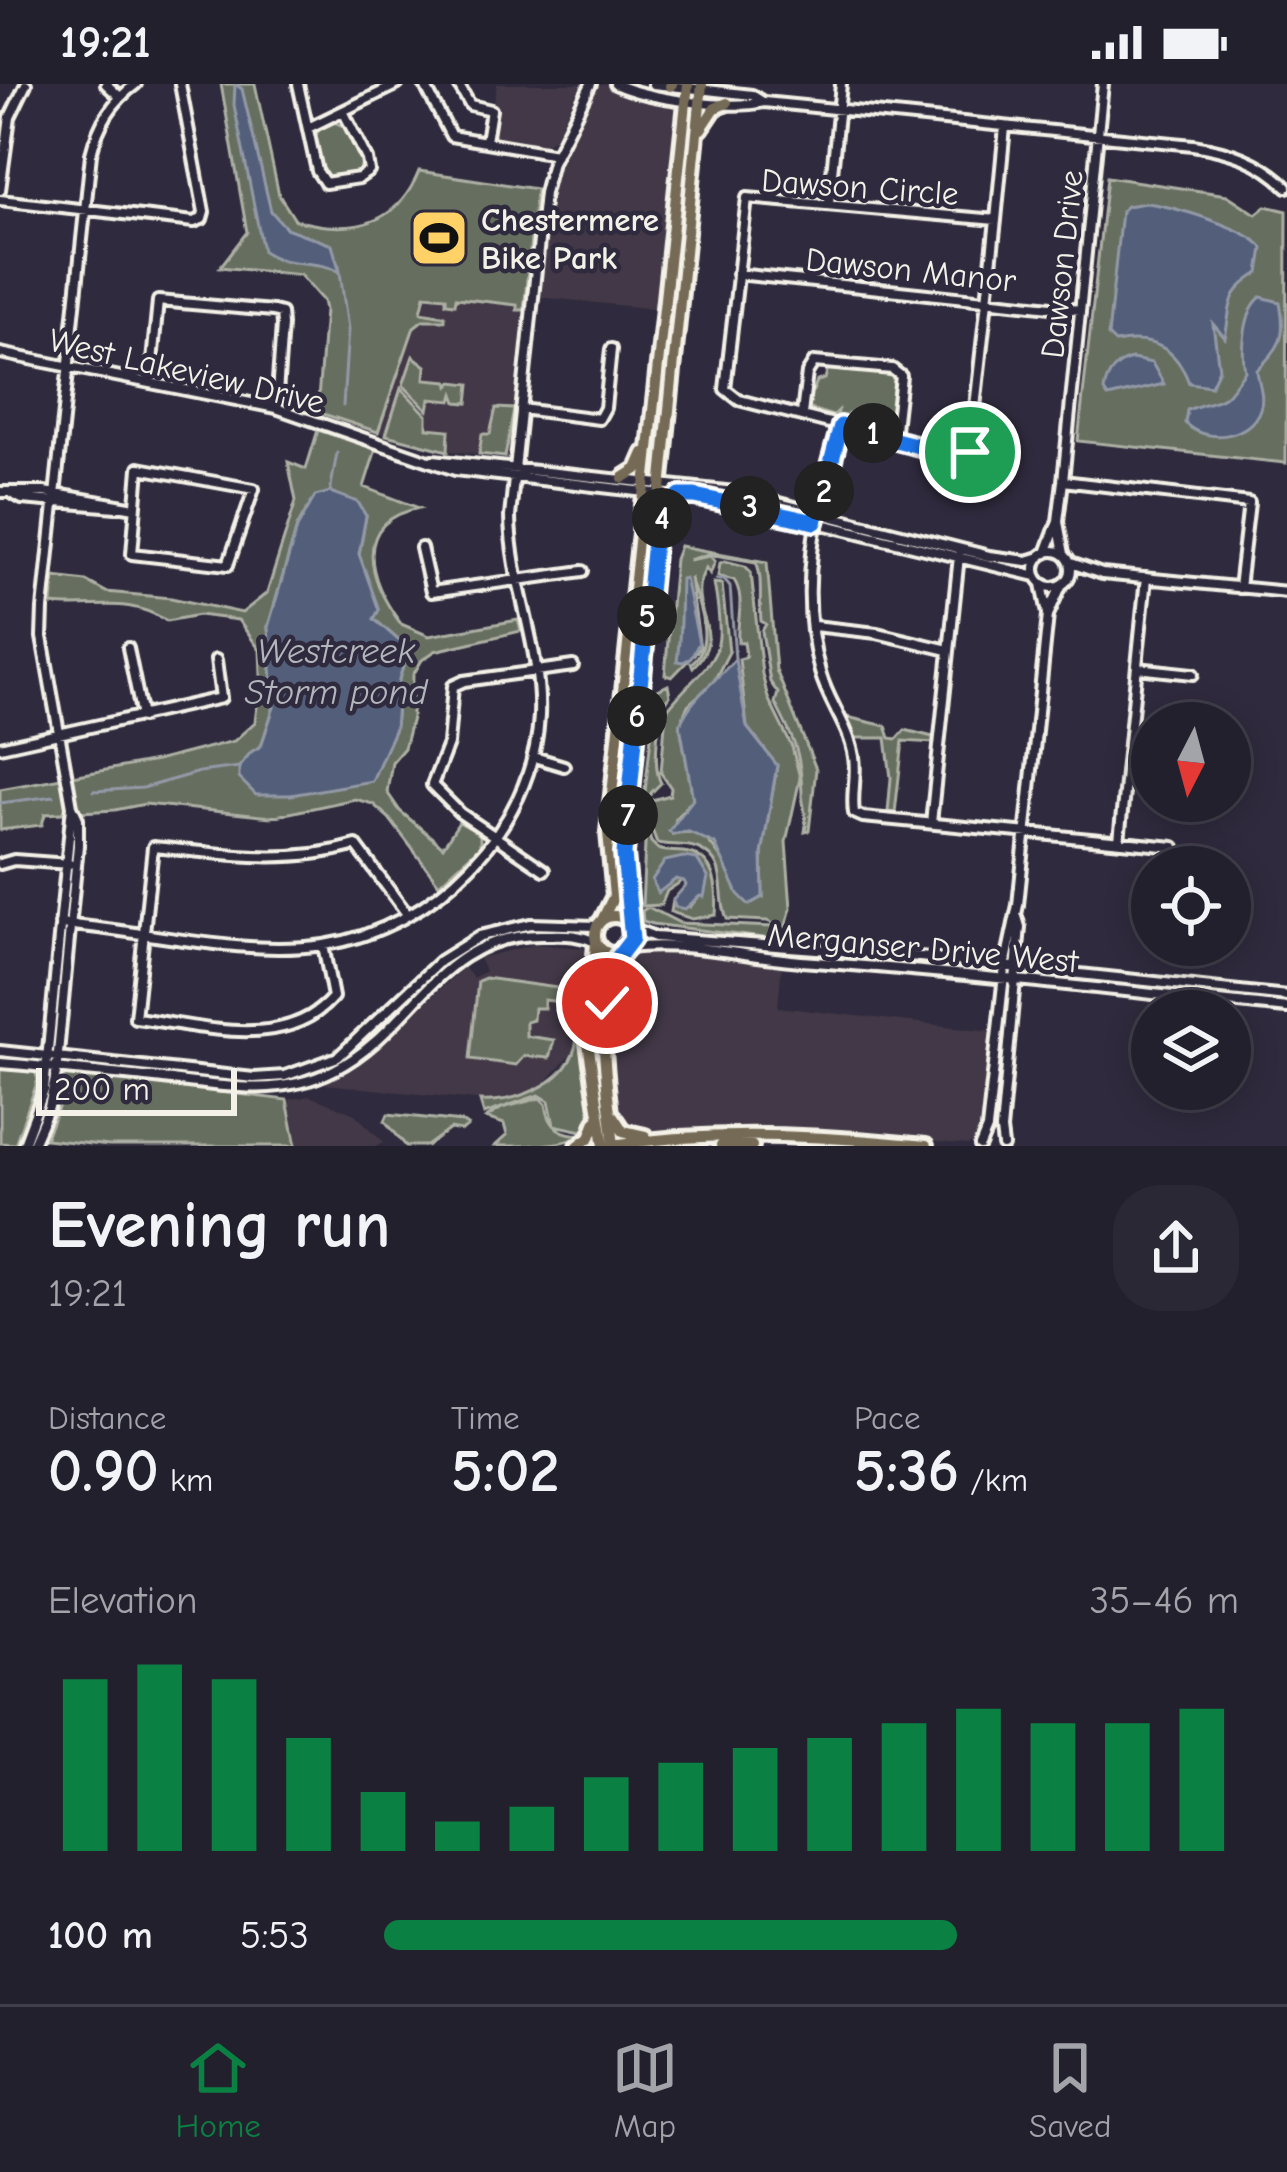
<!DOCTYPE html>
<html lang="en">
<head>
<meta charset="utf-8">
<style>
	body { margin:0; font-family:"Comic Neue",sans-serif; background:#2b2836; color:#f1f3f6; height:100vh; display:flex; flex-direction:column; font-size:45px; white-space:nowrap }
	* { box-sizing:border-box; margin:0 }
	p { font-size:39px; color:#a3a3aa }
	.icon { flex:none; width:66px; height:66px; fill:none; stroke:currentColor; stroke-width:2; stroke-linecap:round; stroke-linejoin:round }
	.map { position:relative; height:1062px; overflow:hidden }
	.side { display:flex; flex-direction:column; background:#23202e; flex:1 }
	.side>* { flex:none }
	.needle { width:78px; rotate:186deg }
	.fabs { position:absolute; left:1131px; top:618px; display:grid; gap:24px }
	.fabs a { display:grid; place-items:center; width:120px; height:120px; border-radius:50%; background:#23202e; box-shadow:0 6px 30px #0003,0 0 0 3px #403e4a; font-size:60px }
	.scale { position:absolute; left:36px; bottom:30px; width:201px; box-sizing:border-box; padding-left:12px; border:6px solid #f4f1e8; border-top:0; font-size:33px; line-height:42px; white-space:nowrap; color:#f4f1e8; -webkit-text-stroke:9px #2f2a3d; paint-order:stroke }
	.pin { position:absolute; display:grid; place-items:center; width:102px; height:102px; color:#fff; margin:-51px; border:6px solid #fff; border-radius:50%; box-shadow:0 3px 12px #0007 }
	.km { position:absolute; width:60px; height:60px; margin:-30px; border-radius:50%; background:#222; color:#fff; font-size:33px; line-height:60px; text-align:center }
	.round { display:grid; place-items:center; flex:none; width:126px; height:126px; border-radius:48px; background:#2b2836 }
	.summary { display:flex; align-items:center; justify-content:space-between; height:204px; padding:0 48px }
	h1 { font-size:66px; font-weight:700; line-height:90px }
	.stats { display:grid; grid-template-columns:repeat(3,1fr); gap:18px; height:204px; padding:12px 48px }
	.stats div { display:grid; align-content:center }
	.stats b { font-size:60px; font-weight:700 }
	.stats small { font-size:33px; font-weight:400 }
	.stats p { font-size:33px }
	.chart { height:336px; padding:24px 48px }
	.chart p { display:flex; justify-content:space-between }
	.chart svg { width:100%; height:216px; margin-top:12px; stroke:#0b8043; stroke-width:6 }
	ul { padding:0 48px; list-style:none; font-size:39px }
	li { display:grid; grid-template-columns:192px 144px 1fr; align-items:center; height:90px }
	li i { height:30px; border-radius:15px; background:#0b8043 }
	.status { display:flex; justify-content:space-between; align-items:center; height:84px; padding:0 60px; background:#23202e; direction:ltr }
	.status svg { height:33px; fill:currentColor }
	.menu { display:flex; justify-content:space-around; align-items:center; height:168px; border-top:3px solid #403e4a; background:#23202e; font-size:33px; color:#a3a3aa }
	.menu a { display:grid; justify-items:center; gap:6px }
	.menu .current { color:#0b8043 }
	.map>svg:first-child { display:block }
	.built { fill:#423946 }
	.green { fill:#666e60; stroke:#adb0a4; stroke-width:3; fill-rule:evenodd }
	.water { fill:#525e7a; stroke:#9399a6; stroke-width:3 }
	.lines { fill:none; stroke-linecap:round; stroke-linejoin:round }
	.stream { stroke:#9399a6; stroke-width:3 }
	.minor-casing { stroke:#f4f1e8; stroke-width:16 }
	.major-casing { stroke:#f4f1e8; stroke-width:20 }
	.minor { stroke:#2f2a3d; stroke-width:8 }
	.major { stroke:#756a55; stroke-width:10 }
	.route-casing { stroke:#fff; stroke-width:24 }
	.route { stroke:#1a73e8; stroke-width:15 }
	.labels { text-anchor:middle; stroke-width:9; stroke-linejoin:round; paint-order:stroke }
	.street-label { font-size:33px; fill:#f4f1e8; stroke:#2f2a3d }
	.poi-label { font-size:33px; font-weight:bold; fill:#f4f1e8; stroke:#2f2a3d; text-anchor:start }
	.water-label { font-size:36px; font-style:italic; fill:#b3b6bc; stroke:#2f2a3d }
</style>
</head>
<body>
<div class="status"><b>19:21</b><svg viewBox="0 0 49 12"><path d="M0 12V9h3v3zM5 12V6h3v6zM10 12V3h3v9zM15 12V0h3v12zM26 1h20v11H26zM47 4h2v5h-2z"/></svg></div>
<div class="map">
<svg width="1287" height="1062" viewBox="0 0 1287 1062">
	<rect width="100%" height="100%" fill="#2f2a3d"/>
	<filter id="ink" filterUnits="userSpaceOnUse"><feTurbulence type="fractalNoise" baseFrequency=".00833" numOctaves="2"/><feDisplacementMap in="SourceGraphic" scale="24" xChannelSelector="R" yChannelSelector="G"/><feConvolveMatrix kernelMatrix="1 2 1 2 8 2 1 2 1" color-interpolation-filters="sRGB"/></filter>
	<g filter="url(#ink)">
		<path class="built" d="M497,0h84l-27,55 -11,5 -55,-8z
			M605,0l24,11 41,6 10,8 -24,200 -118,-12 13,-112 46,-99z
			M364,165l161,47 -16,155 -4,6 -65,-7 -66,-19z
			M536,860l47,4 4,6 -1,26h-6l-5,70 -33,36 -38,17 -179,-19 50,-35 89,-82 9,11 12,-7 -6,-13z
			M644,865h28l9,5 101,11 -4,42 213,24 -7,96 -9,15 -7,3 -141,-15 -84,-4 -110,5 -12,-8 -5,-12 -5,-26 2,-111 8,-14z
			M310,1012l45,18 29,28 -8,4h-80l-9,-46z"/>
		<path class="green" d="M221,0h34l24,111 16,25c54,15 102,7 124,-49l117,18 -12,121h-7v-5l-61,-7 -1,6 -9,-1v-6l-21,-2 -4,17 24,4v4h-22l-9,7 -36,105 -61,-20 8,-102 -2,-9 -23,-26 -80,-8 27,-35z
			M334,38l11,5 18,36 -6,10 -27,5c-8,-6 -19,-34 -13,-45 2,-5 13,-9 17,-11z
			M1107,93l120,18 29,19 10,-8 21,5 -1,252 -208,-22z
			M413,272l13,10 -1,13 23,2 1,5 4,-4 17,2 -2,19 -11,-1 -3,-8 -2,7 -22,-2 -2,11 -25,-25z
			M828,283l67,9 -4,43 -21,6 -20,-5 -2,-7 -1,7 -10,-3 1,-6 -5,5 -23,-7 -2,-17 5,-1 4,-10 8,-2z
			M401,304l26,27v13l22,2 -1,21 -62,-16z
			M496,324l18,1 -9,48 -26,-3 3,-20h8z
			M318,346l58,19 -12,38 55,21c-68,14 -51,72 -18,116l28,12 89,-16 3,11 -86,20 -13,9 -9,15 -1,43 -8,30 -12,14 -5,30 13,19 43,36 16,-25 21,12v12l-41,38 -50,-66 -16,-14 -18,-5 -84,18 -126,-13 -30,6 -70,4 -3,11 -42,5v-41l156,-28 78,-20 21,-19 6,-47 -1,-25 -22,-30 -39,-5 -32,6c-41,-26 -71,-11 -115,-16l2,-28 32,4 20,11 65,6 71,15 25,-20 29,-92 -8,-39 18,7zM307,425l59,7 -7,38 15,65 30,26 3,10 -8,24 -4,49 -24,53 -110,-35 13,-39 -6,-80 29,-100z
			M680,462l87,16 9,108 40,99 -7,62 -4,1c3,-14 -2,-25 -3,-38 -1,-42 -8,-54 -27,-91l3,-10 -8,-11 -8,-51 4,-7 -5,-3c-2,-17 2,-46 -5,-59l-47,-8 -20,6 21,-4 5,5 -5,13 -4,-6c-3,6 -7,13 -7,20 -3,31 26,48 -6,79l-2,-4c26,-18 6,-61 -1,-86l10,71 -28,29 -7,-2 10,-116z
			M725,477l20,5 6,6 11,102 6,24 24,49 8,31 -14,64 5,66 -6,21 -18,-8 -40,-2c-11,-25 4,-57 -30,-71 -12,-5 -27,-2 -40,-5l-9,-24 4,-19 18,-5 1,-7 -10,-15 5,-62c47,-58 63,-45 48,-128l8,1 7,68 -16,31 -25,22 -8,20 13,74 -17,19 -3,16c37,-9 39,18 60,38 9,9 20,17 30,25l-1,-43 15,-88 -30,-39 -8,-68 7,-2 -2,-15h-6c-2,-22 8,-43 -4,-62l-16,-4 2,-13z
			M668,601l2,11c-13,15 -18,71 -9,87l-10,10 -8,17 13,-119z
			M847,633l39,9 4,12 7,1 8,-9 28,7v6l-30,-2 -8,72 -7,-1 3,-34 -5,-40h-31z
			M646,740l5,18 7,7c11,4 20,1 31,4 28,6 29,39 27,62l-24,4 -21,-7 2,-12 17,7 10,-12 7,-18 -10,-18 -28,25 7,-5 6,2 -15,10 -6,14 -19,1z
			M648,823l32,16 94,4 5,13 -126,-16 -10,-3 -1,-10z
			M485,894l73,10 4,14 -18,-2v8h-10l-1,12 -7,2v14l28,4 -5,18 -25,-2 -8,9 -46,-6 8,-78z
			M580,896l6,4 -4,77 9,57 -4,14 -33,-7 -5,-24 -10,-6 -55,19 -4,-13c34,2 85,-16 95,-53 6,-21 3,-47 5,-68z
			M0,982l35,5 3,9 -23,64 -15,-1z
			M65,989l222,27 9,46h-187l-64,-7 13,-31z
			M540,1014l6,6c3,24 15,31 40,31 -24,11 -62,11 -91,11l12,-11 -3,-11 -18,-6 16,-10z
			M388,1030l74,8 6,4 -6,5 -12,-2 -23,17h-21l-21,-25z"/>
		<path class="water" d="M235,0l7,5 29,122 15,17 46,17 8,27c-24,-14 -53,-3 -77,-21l-29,-146z
			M1145,119c25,1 106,27 118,45l-4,25c-34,21 -27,31 -34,65l-12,-14 6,45 -8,17 -22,-3c-13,-36 -37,-47 -74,-40l-7,-7 13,-125 6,-5z
			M1261,213l19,5c7,37 0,45 -23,68 1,13 8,25 3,39 -10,30 -55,35 -75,14l2,-13c42,-16 30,-1 58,-39 -4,-20 -1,-62 16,-74z
			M1132,275l20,4 12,21 -56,13 -4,-6c2,-16 12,-29 28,-32z
			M330,408l28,10 8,14 -7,38 20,56 -5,9 30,26 3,10 -8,24 -4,49 -23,53 -81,14h-35l-17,-17v-11l12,-15 10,-6 13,-39 -6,-80 29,-99 18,-32z
			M685,494l14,65 -8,15 -8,4 -6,-1c4,-28 3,-54 4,-82z
			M735,575l12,68 30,38 -15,89 1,43 -14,8 -11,-11 -23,-50 -28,-13 -14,3 -4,-3 24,-32 -13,-74c10,-27 36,-44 55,-66z
			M683,773l14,2 11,18 -4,20 -4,-1 -15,13 -10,-2 -2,-7 13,-15 -2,-4 -8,-2 -18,14 -6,-13 13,-19z"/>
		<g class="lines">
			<path class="stream" d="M339,181l9,64 -5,77
				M330,408l7,-39
				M716,495h8l6,7 5,73
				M93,707l50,-3 56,-16 40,-5
				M0,719l54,-7"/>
			<defs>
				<path id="minor" d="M106,0l13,12
					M298,0l19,87 8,12 34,-5 10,-7 -2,-12 -23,-46
					M424,0l27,52 105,18
					M458,0l12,21 21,5 -5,31
					M615,0c33,15 114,26 149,18l429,43c36,6 67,15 94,42
					M653,0l99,11 11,7
					M308,44l90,-44
					M0,106l10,-73 16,-33
					M0,116l194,22 8,-3 2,-7 -24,-128
					M829,119l12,-119
					M996,136l9,-93
					M737,190l343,36
					M0,269l276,55 179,62 277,32 304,74
					M150,298l8,-81 115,10 8,2 1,12 -6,83
					M521,325l78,10 6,-11 6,-59
					M802,330l5,-41 7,-11 78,7 9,7 -7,62
					M841,342l-102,-26 -14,-11 22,-191 249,22 -26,232 -16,3 -113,-29c-25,81 -44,162 -21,246 8,30 29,54 34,85 3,19 -3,38 0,56l9,4 311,30
					M433,376l302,32 254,64 38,5 13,-4
					M139,384l115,21 -26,76 -96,-11z
					M1063,397l186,22 -10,85
					M0,408h44l91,16
					M13,410l9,5 94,8
					M1058,438l6,32
					M421,464l10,44 152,-21
					M1035 485a18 18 0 1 1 36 0a18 18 0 1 1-36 0Z
					M1046,469l12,-32 5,-40 40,-397
					M1071,479l31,11 185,18
					M1042,500l6,30
					M814,542l63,7 71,17
					M128,564l14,69
					M1137,584l56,6
					M0,663l221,-49 -5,-38
					M1128,672l24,2
					M534,673l30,9
					M931,739l28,-267
					M1119,757l27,-263
					M0,780l14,-4 55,4
					M544,786l-84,-57 -28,-28 16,-41 5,-58 11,-5 109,-15
					M60,840c84,6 180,33 264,21 110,-17 209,-116 215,-229 3,-67 -28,-132 -29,-199l34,-324 8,-31 39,-78
					M632,844l23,9 255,19 377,40
					M323,861l10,52c-48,56 -134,28 -198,21l18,-171c70,7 136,18 203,-2l51,69
					M627,864c57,-7 117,8 174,13 162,12 324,30 486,47
					M0,967l254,27 31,-2 53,-19 102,-96 40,-25 51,-12 65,2
					M0,979c52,4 103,10 155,15 60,7 123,21 179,-8 80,-40 103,-136 208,-135 21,0 34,-2 53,7
					M23,1062l21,-56 28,-284
					M32,1062l17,-39 7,-33 22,-229v-26l-6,-13 -30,-169 1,-28 48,-455c7,-29 21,-53 45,-70
					M980,1062l7,-17 18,-163 13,-61 30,-290 13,-29
					M1003,1062l-2,-16 19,-203 -3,-10"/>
				<path id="major" d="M670,2l2,-2
					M701,45l14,-21 12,-5
					M623,394l14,-9 7,-16
					M661,435l10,-16 12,-8
					M595 851a19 19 0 1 1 38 0a19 19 0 1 1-38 0Z
					M603,834l11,-22 -6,-64 80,-748
					M631,843l-7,-73 78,-770
					M596,859l-8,100 16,103
					M613,1032l10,15 22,5
					M578,1062l12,-9 6,-16
					M605,1062c108,-16 212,-11 321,0
					M614,1062c-5,-47 -25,-158 8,-194
					M721,1062h31"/>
			</defs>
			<use href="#minor" class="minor-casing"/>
			<use href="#major" class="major-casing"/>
			<use href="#minor" class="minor"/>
			<use href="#major" class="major"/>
		</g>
	</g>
	<g class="lines" filter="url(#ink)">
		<defs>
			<path id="route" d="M607,919l2,-34 23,-30 -8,-85 30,-313 13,-33 13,-12h15l120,26 26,-96 113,29 16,-3"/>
		</defs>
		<use href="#route" class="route-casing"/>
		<use href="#route" class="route"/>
	</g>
	<defs>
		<symbol id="stadium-square" viewBox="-11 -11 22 22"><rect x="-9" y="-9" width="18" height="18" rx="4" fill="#ffd166" stroke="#2f2a3d"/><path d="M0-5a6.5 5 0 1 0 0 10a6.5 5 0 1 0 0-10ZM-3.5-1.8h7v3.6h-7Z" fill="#111"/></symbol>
	</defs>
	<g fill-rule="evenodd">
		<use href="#stadium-square" x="406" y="121" width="66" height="66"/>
	</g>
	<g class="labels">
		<g class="street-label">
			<text transform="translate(860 102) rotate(4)" y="12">Dawson Circle</text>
			<text transform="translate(1061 180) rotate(-84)" y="12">Dawson Drive</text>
			<text transform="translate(911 185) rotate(6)" y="12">Dawson Manor</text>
			<text transform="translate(187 286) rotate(13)" y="12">West Lakeview Drive</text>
			<text transform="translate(923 863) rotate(5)" y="12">Merganser Drive West</text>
		</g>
		<g class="poi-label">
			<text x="481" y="147">Chestermere<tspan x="481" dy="38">Bike Park</tspan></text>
		</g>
		<g class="water-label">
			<text x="336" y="579">Westcreek<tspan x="336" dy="41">Storm pond</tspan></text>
		</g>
	</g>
</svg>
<div class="fabs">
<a><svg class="needle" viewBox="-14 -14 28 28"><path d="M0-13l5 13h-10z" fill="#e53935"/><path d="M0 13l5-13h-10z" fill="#a3a3aa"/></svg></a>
<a><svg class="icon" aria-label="locate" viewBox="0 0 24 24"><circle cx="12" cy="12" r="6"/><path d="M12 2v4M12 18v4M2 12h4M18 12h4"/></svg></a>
<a><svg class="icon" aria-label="layers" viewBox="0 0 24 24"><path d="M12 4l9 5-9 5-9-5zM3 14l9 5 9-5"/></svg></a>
</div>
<div class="scale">200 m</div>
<div class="pin" style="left:970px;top:368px;background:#1e9e55"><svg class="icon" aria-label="arrive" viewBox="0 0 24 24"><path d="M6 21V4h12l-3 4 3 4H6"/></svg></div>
<div class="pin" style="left:607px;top:919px;background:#d93025"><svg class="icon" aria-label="check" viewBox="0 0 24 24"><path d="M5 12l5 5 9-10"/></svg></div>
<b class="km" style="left:873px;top:349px">1</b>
<b class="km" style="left:824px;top:407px">2</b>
<b class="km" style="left:750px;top:422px">3</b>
<b class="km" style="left:662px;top:434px">4</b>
<b class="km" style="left:647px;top:532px">5</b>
<b class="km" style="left:637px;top:632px">6</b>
<b class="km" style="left:628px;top:731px">7</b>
</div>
<section class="side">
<div class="summary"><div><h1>Evening run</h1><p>19:21</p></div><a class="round"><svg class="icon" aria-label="share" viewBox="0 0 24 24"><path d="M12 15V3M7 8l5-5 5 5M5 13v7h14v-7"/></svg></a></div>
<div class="stats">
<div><p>Distance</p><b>0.90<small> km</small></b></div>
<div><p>Time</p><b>5:02</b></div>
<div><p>Pace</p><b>5:36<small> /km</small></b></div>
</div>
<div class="chart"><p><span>Elevation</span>35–46 m</p>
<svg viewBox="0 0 160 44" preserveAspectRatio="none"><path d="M5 44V9M15 44V6M25 44V9M35 44V21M45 44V32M55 44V38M65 44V35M75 44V29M85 44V26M95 44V23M105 44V21M115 44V18M125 44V15M135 44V18M145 44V18M155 44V15"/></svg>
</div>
<ul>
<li><b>100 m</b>5:53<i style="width:67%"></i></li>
</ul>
</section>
<nav class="menu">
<a class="current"><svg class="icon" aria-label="home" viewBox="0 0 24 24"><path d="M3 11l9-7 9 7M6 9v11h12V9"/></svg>Home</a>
<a><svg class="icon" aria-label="map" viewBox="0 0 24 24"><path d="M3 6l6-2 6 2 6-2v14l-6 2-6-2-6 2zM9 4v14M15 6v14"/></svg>Map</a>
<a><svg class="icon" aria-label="saved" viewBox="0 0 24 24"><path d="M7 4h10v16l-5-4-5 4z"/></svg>Saved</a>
</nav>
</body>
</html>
